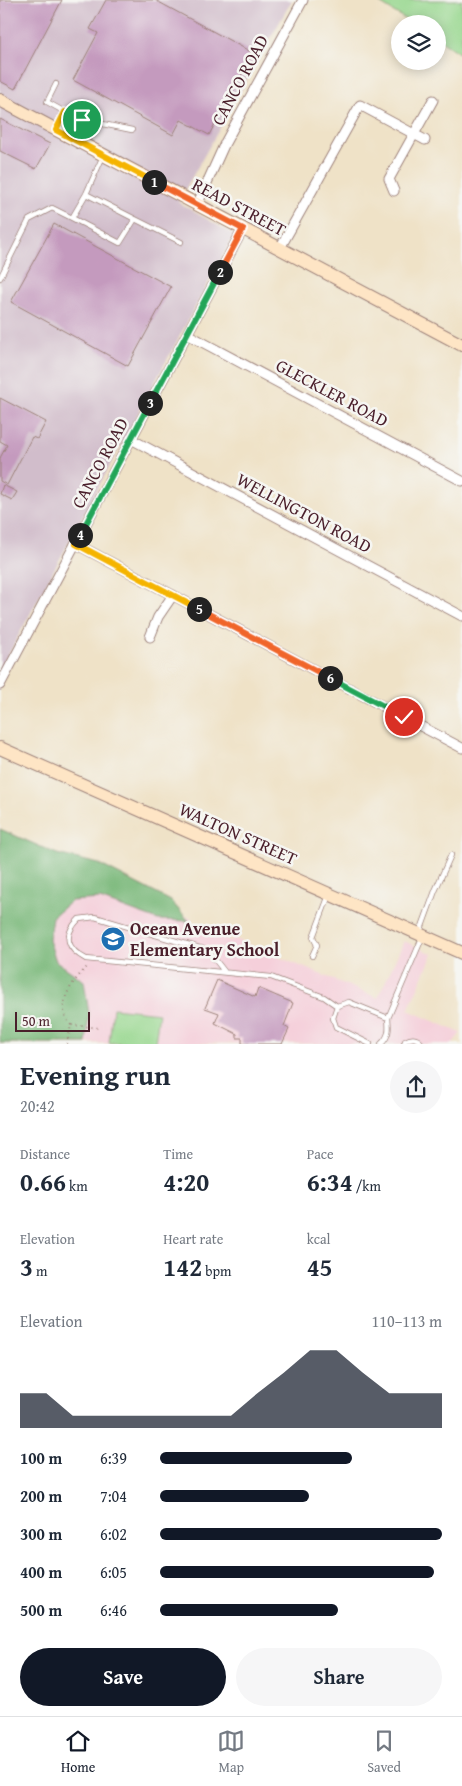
<!DOCTYPE html>
<html lang="en">
<head>
<meta charset="utf-8">
<style>
	body { margin:0; font-family:"Gentium Book Plus",serif; background:#f6f6f7; color:#1f2937; height:100vh; display:flex; flex-direction:column; font-size:19px; white-space:nowrap }
	* { box-sizing:border-box; margin:0 }
	p { font-size:16px; color:#747a83 }
	.icon { flex:none; width:28px; height:28px; fill:none; stroke:currentColor; stroke-width:2; stroke-linecap:round; stroke-linejoin:round }
	.map { position:relative; height:1044px; overflow:hidden }
	.details { display:flex; flex-direction:column; background:#fff; flex:1 }
	.details>* { flex:none }
	.tools { position:absolute; left:391px; top:15px; display:grid; gap:10px }
	.tools a { display:grid; place-items:center; width:55px; height:55px; border-radius:50%; background:#fff; box-shadow:0 2px 12px #0003; font-size:25px }
	.scale { position:absolute; left:15px; bottom:12px; width:75px; box-sizing:border-box; padding-left:5px; border:2px solid #4a1f2b; border-top:0; font-size:14px; line-height:18px; white-space:nowrap; color:#4a1f2b; -webkit-text-stroke:4px #f6f6f2; paint-order:stroke }
	.pin { position:absolute; display:grid; place-items:center; width:42px; height:42px; color:#fff; margin:-21px; border:2px solid #fff; border-radius:50%; box-shadow:0 1px 5px #0007 }
	.km { position:absolute; width:25px; height:25px; margin:-12px; border-radius:50%; background:#222; color:#fff; font-size:14px; line-height:25px; text-align:center }
	.round { display:grid; place-items:center; flex:none; width:52px; height:52px; border-radius:26px; background:#f6f6f7 }
	.headline { display:flex; align-items:center; justify-content:space-between; height:85px; padding:0 20px }
	h1 { font-size:28px; font-weight:700; line-height:38px }
	.metrics { display:grid; grid-template-columns:repeat(3,1fr); gap:8px; height:85px; padding:5px 20px }
	.metrics div { display:grid; align-content:center }
	.metrics b { font-size:25px; font-weight:700 }
	.metrics small { font-size:14px; font-weight:400 }
	.metrics p { font-size:14px }
	.chart { height:140px; padding:10px 20px }
	.chart p { display:flex; justify-content:space-between }
	.chart svg { width:100%; height:90px; margin-top:5px; fill:#111827; opacity:.7 }
	.cta { display:flex; gap:10px; margin-top:auto; padding:10px 20px }
	.cta a { flex:1; height:58px; border-radius:30px; background:#111827; color:#fff; font-size:20px; font-weight:700; line-height:58px; text-align:center }
	.cta a+a { background:#f6f6f7; color:#1f2937 }
	ul { padding:0 20px; list-style:none; font-size:16px }
	li { display:grid; grid-template-columns:80px 60px 1fr; align-items:center; height:38px }
	li i { height:12px; border-radius:6px; background:#111827 }
	.tab-bar { display:flex; justify-content:space-around; align-items:center; height:70px; border-top:1px solid #e0e1e3; background:#fff; font-size:14px; color:#747a83 }
	.tab-bar a { display:grid; justify-items:center; gap:2px }
	.tab-bar .current { color:#111827 }
	.map>svg:first-child { display:block }
	.built { fill:#f5cfda }
	.industrial { fill:#d1bdcb }
	.green { fill:#97d78e; stroke:#707b5c }
	.forest { fill:#79b879; stroke:#626c52 }
	.building { fill:#c49abe }
	.lines { fill:none; stroke-linecap:round; stroke-linejoin:round }
	.lane-casing { stroke:#9c8079; stroke-width:6 }
	.street-casing { stroke:#9c8079; stroke-width:11 }
	.secondary-casing { stroke:#9c8079; stroke-width:14 }
	.path { stroke:#9c8079; stroke-width:2; stroke-dasharray:1 4; stroke-linecap:butt }
	.lane { stroke:#fff; stroke-width:4.5 }
	.street { stroke:#fff; stroke-width:9 }
	.secondary { stroke:#fee5c5; stroke-width:12 }
	.split-1-casing { stroke:#fff; stroke-width:10 }
	.split-2-casing { stroke:#fff; stroke-width:10 }
	.split-3-casing { stroke:#fff; stroke-width:10 }
	.split-4-casing { stroke:#fff; stroke-width:10 }
	.split-5-casing { stroke:#fff; stroke-width:10 }
	.split-6-casing { stroke:#fff; stroke-width:10 }
	.split-7-casing { stroke:#fff; stroke-width:10 }
	.split-1 { stroke:#f5b400; stroke-width:6 }
	.split-2 { stroke:#f0652b; stroke-width:6 }
	.split-3 { stroke:#22a559; stroke-width:6 }
	.split-4 { stroke:#22a559; stroke-width:6 }
	.split-5 { stroke:#f5b400; stroke-width:6 }
	.split-6 { stroke:#f0652b; stroke-width:6 }
	.split-7 { stroke:#22a559; stroke-width:6 }
	.labels { text-anchor:middle; stroke-width:5; stroke-linejoin:round; paint-order:stroke }
	.street-label { font-size:18px; fill:#4a1f2b; stroke:#f6f6f2 }
	.poi-label { font-size:18px; font-weight:bold; fill:#4a1f2b; stroke:#f6f6f2; text-anchor:start }
</style>
</head>
<body>
<div class="map">
<svg width="462" height="1044" viewBox="0 0 462 1044">
	<rect width="100%" height="100%" fill="#f6f6f2"/>
	<filter id="ink" filterUnits="userSpaceOnUse"><feTurbulence type="fractalNoise" baseFrequency=".02" numOctaves="2"/><feDisplacementMap in="SourceGraphic" scale="10" xChannelSelector="R" yChannelSelector="G"/><feConvolveMatrix kernelMatrix="1 2 1 2 8 2 1 2 1" color-interpolation-filters="sRGB"/></filter>
	<filter id="wash" filterUnits="userSpaceOnUse"><feTurbulence type="fractalNoise" baseFrequency=".0096" numOctaves="4" result="noise"/><feDisplacementMap in="SourceGraphic" scale="20" xChannelSelector="R" yChannelSelector="G"/><feGaussianBlur stdDeviation="1.12" result="paint"/><feColorMatrix in="noise" values="0 0 0 0 0 0 0 0 0 0 0 0 0 0 0 0 0 1.4 0 .05"/><feComposite in="paint" operator="in"/></filter>
	<g filter="url(#wash)">
		<rect width="100%" height="100%" fill="#efe2c7"/>
		<path class="built" d="M0,838l192,81 -1,4 40,18 2,-3 145,60 26,-57 29,13 -25,56 53,23 -9,11 -452,-1z"/>
		<path class="industrial" d="M0,0h292l-114,202 56,33 -234,435z"/>
		<path class="green" d="M375,0h87v55l-24,-16v-15h-25z
			M113,1008l46,5 -4,30h-46z"/>
		<path class="forest" d="M0,829l57,25 42,10 72,37 18,20 -31,-1 -58,-21 -29,2 -19,16 -3,23 7,21 28,20 5,33 -3,29h-86z"/>
		<g id="blocks">
			<path class="building" d="M0,0h62l-47,89 -15,-8z
				M106,0h49l98,53 -44,82 -28,-15 -8,15 -100,-55 25,-47 -8,-4z
				M0,119l50,25 -14,25 -36,-18z
				M54,224l117,63 -43,79 -117,-64z
				M0,398l46,24 -9,17 -5,-2 -25,48 -7,-4v-23l7,-13 -7,-4z
				M3,485l14,7 -5,8 -12,-6z
				M217,980l38,17 3,-9 35,15 -9,23 5,3 -7,15h-40v-6h-5v-4l-22,-11 4,-10 -14,-5z"/>
		</g>
	</g>
	<g filter="url(#ink)">
		<use href="#blocks" fill-opacity="0" stroke="#9c8079" stroke-width="1"/>
		<g class="lines">
			<defs>
				<path id="lane" d="M56,84l-9,18 18,10
					M57,129l8,-17 18,8 49,10
					M86,194l49,25 -15,24 -48,-25 14,-24 17,-38
					M135,219l46,23
					M0,278l29,-58 23,-12 20,10
					M420,932l15,-41 16,-36
					M312,956l5,-11 -4,-8 16,-42
					M224,971l-14,-18 -7,-4 -108,-32 -16,2c-17,17 -12,30 7,40l185,18 53,20 13,9
					M337,1006l12,-4 39,16 34,-80
					M337,1006l-4,12 3,9 34,17
					M381,1044c9,-8 8,-16 7,-26
					M404,1044l1,-3c7,-4 12,-4 17,3"/>
				<path id="street" d="M394,191l-5,-12 44,-79
					M197,205l28,-62 78,-143
					M280,248l80,-143 65,35
					M187,334l275,147
					M131,439l331,177
					M76,544l386,204
					M150,637l8,-20 15,-22
					M0,685l243,-456"/>
				<path id="secondary" d="M0,100l462,245
					M0,748l462,205"/>
			</defs>
			<use href="#lane" class="lane-casing"/>
			<use href="#street" class="street-casing"/>
			<use href="#secondary" class="secondary-casing"/>
			<path class="path" d="M71,1025c-18,-20 2,-44 17,-59
				M67,1044l4,-19 29,3"/>
			<use href="#lane" class="lane"/>
			<use href="#street" class="street"/>
			<use href="#secondary" class="secondary"/>
		</g>
	</g>
	<g class="lines" filter="url(#ink)">
		<defs>
			<path id="split-1" d="M82,120l-17,-8 -9,18 98,52"/>
			<path id="split-2" d="M154,182l89,47 -23,43"/>
			<path id="split-3" d="M150,403l70,-131"/>
			<path id="split-4" d="M80,535l70,-132"/>
			<path id="split-5" d="M80,535l-4,9 123,65"/>
			<path id="split-6" d="M199,609l131,69"/>
			<path id="split-7" d="M330,678l74,39"/>
		</defs>
		<use href="#split-1" class="split-1-casing"/>
		<use href="#split-2" class="split-2-casing"/>
		<use href="#split-3" class="split-3-casing"/>
		<use href="#split-4" class="split-4-casing"/>
		<use href="#split-5" class="split-5-casing"/>
		<use href="#split-6" class="split-6-casing"/>
		<use href="#split-7" class="split-7-casing"/>
		<use href="#split-1" class="split-1"/>
		<use href="#split-2" class="split-2"/>
		<use href="#split-3" class="split-3"/>
		<use href="#split-4" class="split-4"/>
		<use href="#split-5" class="split-5"/>
		<use href="#split-6" class="split-6"/>
		<use href="#split-7" class="split-7"/>
	</g>
	<defs>
		<symbol id="school-disc" viewBox="-11 -11 22 22"><circle r="9.5" fill="#1f6fb2" stroke="#f6f6f2"/><path d="M0-5L7-2L0 1L-7-2ZM-4 1L0 2.5L4 1V4Q0 6-4 4Z" fill="#fff"/></symbol>
	</defs>
	<g fill-rule="evenodd">
		<use href="#school-disc" x="99" y="925" width="28" height="28"/>
	</g>
	<g class="labels">
		<g class="street-label">
			<text transform="translate(240 80) rotate(-62)" y="6">CANCO ROAD</text>
			<text transform="translate(239 207) rotate(28)" y="6">READ STREET</text>
			<text transform="translate(332 393) rotate(28)" y="6">GLECKLER ROAD</text>
			<text transform="translate(100 463) rotate(-62)" y="6">CANCO ROAD</text>
			<text transform="translate(304 513) rotate(28)" y="6">WELLINGTON ROAD</text>
			<text transform="translate(238 834) rotate(24)" y="6">WALTON STREET</text>
		</g>
		<g class="poi-label">
			<text x="130" y="935">Ocean Avenue<tspan x="130" dy="21">Elementary School</tspan></text>
		</g>
	</g>
</svg>
<div class="tools">
<a><svg class="icon" aria-label="layers" viewBox="0 0 24 24"><path d="M12 4l9 5-9 5-9-5zM3 14l9 5 9-5"/></svg></a>
</div>
<div class="scale">50 m</div>
<div class="pin" style="left:82px;top:120px;background:#1e9e55"><svg class="icon" aria-label="arrive" viewBox="0 0 24 24"><path d="M6 21V4h12l-3 4 3 4H6"/></svg></div>
<div class="pin" style="left:404px;top:717px;background:#d93025"><svg class="icon" aria-label="check" viewBox="0 0 24 24"><path d="M5 12l5 5 9-10"/></svg></div>
<b class="km" style="left:154px;top:182px">1</b>
<b class="km" style="left:220px;top:272px">2</b>
<b class="km" style="left:150px;top:403px">3</b>
<b class="km" style="left:80px;top:535px">4</b>
<b class="km" style="left:199px;top:609px">5</b>
<b class="km" style="left:330px;top:678px">6</b>
</div>
<section class="details">
<div class="headline"><div><h1>Evening run</h1><p>20:42</p></div><a class="round"><svg class="icon" aria-label="share" viewBox="0 0 24 24"><path d="M12 15V3M7 8l5-5 5 5M5 13v7h14v-7"/></svg></a></div>
<div class="metrics">
<div><p>Distance</p><b>0.66<small> km</small></b></div>
<div><p>Time</p><b>4:20</b></div>
<div><p>Pace</p><b>6:34<small> /km</small></b></div>
</div>
<div class="metrics">
<div><p>Elevation</p><b>3<small> m</small></b></div>
<div><p>Heart rate</p><b>142<small> bpm</small></b></div>
<div><p>kcal</p><b>45</b></div>
</div>
<div class="chart"><p><span>Elevation</span>110–113 m</p>
<svg viewBox="0 0 160 44" preserveAspectRatio="none"><path d="M0 44V27L10 27L20 38L30 38L40 38L50 38L60 38L70 38L80 38L90 27L100 17L110 6L120 6L130 17L140 27L150 27L160 27V44z"/></svg>
</div>
<ul>
<li><b>100 m</b>6:39<i style="width:68%"></i></li>
<li><b>200 m</b>7:04<i style="width:53%"></i></li>
<li><b>300 m</b>6:02<i style="width:100%"></i></li>
<li><b>400 m</b>6:05<i style="width:97%"></i></li>
<li><b>500 m</b>6:46<i style="width:63%"></i></li>
</ul>
<div class="cta"><a>Save</a><a>Share</a></div>
</section>
<nav class="tab-bar">
<a class="current"><svg class="icon" aria-label="home" viewBox="0 0 24 24"><path d="M3 11l9-7 9 7M6 9v11h12V9"/></svg>Home</a>
<a><svg class="icon" aria-label="map" viewBox="0 0 24 24"><path d="M3 6l6-2 6 2 6-2v14l-6 2-6-2-6 2zM9 4v14M15 6v14"/></svg>Map</a>
<a><svg class="icon" aria-label="saved" viewBox="0 0 24 24"><path d="M7 4h10v16l-5-4-5 4z"/></svg>Saved</a>
</nav>
</body>
</html>
